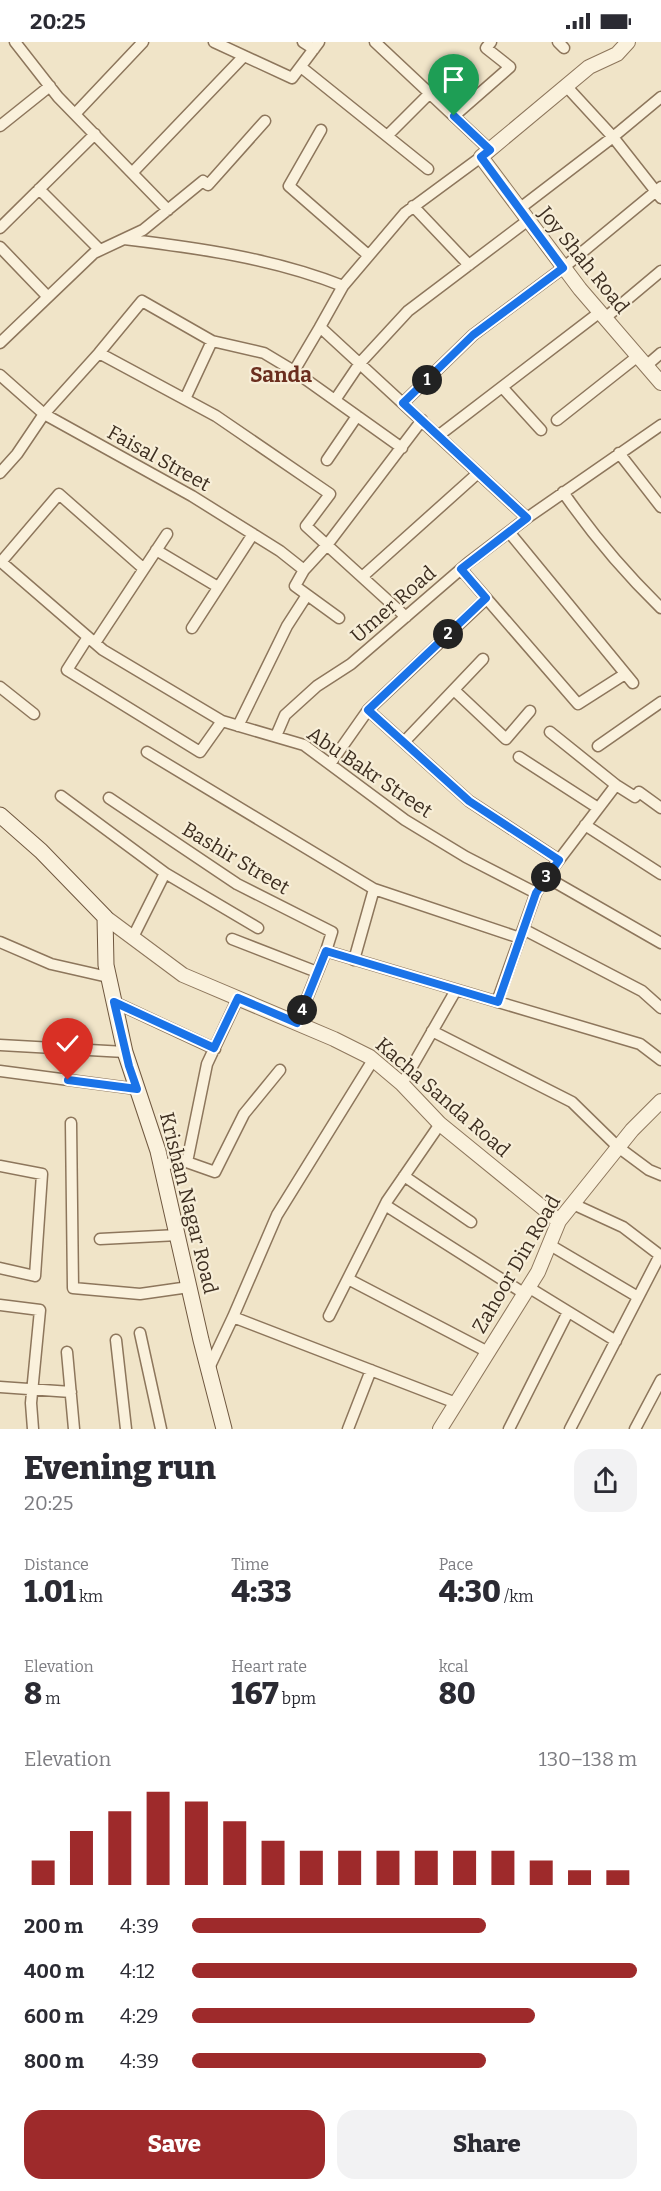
<!DOCTYPE html>
<html lang="en">
<head>
<meta charset="utf-8">
<style>
	body { margin:0; font-family:Bitter,serif; background:#f2f2f3; color:#2b2b33; height:100vh; display:flex; flex-direction:column; font-size:22px; white-space:nowrap }
	* { box-sizing:border-box; margin:0 }
	p { font-size:20px; color:#7c7c81 }
	.icon { flex:none; width:33px; height:33px; fill:none; stroke:currentColor; stroke-width:2; stroke-linecap:round; stroke-linejoin:round }
	.map { position:relative; height:1387px; overflow:hidden }
	.sheet { display:flex; flex-direction:column; background:#fff; flex:1 }
	.sheet>* { flex:none }
	.pin { position:absolute; display:grid; place-items:center; width:51px; height:51px; color:#fff; margin:-62px -26px; border-radius:50% 50% 50% 0; rotate:-45deg; box-shadow:0 0 6px #0007 }
	.pin .icon { rotate:45deg }
	.km { position:absolute; width:30px; height:30px; margin:-15px; border-radius:50%; background:#222; color:#fff; font-size:16px; line-height:30px; text-align:center }
	.round { display:grid; place-items:center; flex:none; width:63px; height:63px; border-radius:18px; background:#f2f2f3 }
	.head { display:flex; align-items:center; justify-content:space-between; height:102px; padding:0 24px }
	h1 { font-size:33px; font-weight:800; line-height:45px }
	.stats { display:grid; grid-template-columns:repeat(3,1fr); gap:9px; height:102px; padding:6px 24px }
	.stats div { display:grid; align-content:center }
	.stats b { font-size:30px; font-weight:800 }
	.stats small { font-size:16px; font-weight:400 }
	.stats p { font-size:16px }
	.chart { height:168px; padding:12px 24px }
	.chart p { display:flex; justify-content:space-between }
	.chart svg { width:100%; height:108px; margin-top:6px; stroke:#9e2a2b; stroke-width:6 }
	.cta { display:flex; gap:12px; margin-top:auto; padding:12px 24px }
	.cta a { flex:1; height:69px; border-radius:18px; background:#9e2a2b; color:#fff; font-size:24px; font-weight:800; line-height:69px; text-align:center }
	.cta a+a { background:#f2f2f3; color:#2b2b33 }
	ul { padding:0 24px; list-style:none; font-size:20px }
	li { display:grid; grid-template-columns:96px 72px 1fr; align-items:center; height:45px }
	li i { height:15px; border-radius:8px; background:#9e2a2b }
	.status { display:flex; justify-content:space-between; align-items:center; height:42px; padding:0 30px; background:#fff; direction:ltr }
	.status svg { height:16px; fill:currentColor }
	.map>svg:first-child { display:block }
	.lines { fill:none; stroke-linecap:round; stroke-linejoin:round }
	.minor-casing { stroke:#8d765c; stroke-width:13 }
	.tertiary-casing { stroke:#8d765c; stroke-width:16 }
	.secondary-casing { stroke:#6f573f; stroke-width:17 }
	.minor { stroke:#faf1dc; stroke-width:10 }
	.tertiary { stroke:#faf1dc; stroke-width:14 }
	.secondary { stroke:#faf1dc; stroke-width:15 }
	.route-casing { stroke:#fff; stroke-width:12 }
	.route { stroke:#1a73e8; stroke-width:8 }
	.labels { text-anchor:middle; stroke-width:4.5; stroke-linejoin:round; paint-order:stroke }
	.street-label { font-size:20px; fill:#3d2e20; stroke:#f7eed8 }
	.neighbourhood-label { font-size:21px; font-weight:bold; fill:#6b2e1e; stroke:#f7eed8 }
</style>
</head>
<body>
<div class="status"><b>20:25</b><svg viewBox="0 0 49 12"><path d="M0 12V9h3v3zM5 12V6h3v6zM10 12V3h3v9zM15 12V0h3v12zM26 1h20v11H26zM47 4h2v5h-2z"/></svg></div>
<div class="map">
<svg width="661" height="1387" viewBox="0 0 661 1387">
	<rect width="100%" height="100%" fill="#f0e4c8"/>
	<g class="lines">
		<defs>
			<path id="minor" d="M15,0l43,55 110,113
				M214,0l78,36 27,-36
				M303,0l11,7
				M375,0l115,108
				M558,0l6,6
				M301,25l127,102
				M567,45l46,50 48,61
				M75,72l68,-72
				M454,74l56,-49 -24,-19 5,-6
				M0,84l50,-40
				M321,88l-32,56 79,69
				M387,94l43,-43
				M481,115l-76,56 -62,73 -23,41 207,191
				M132,131l112,-117
				M39,147l61,61
				M413,164l56,59
				M519,167l94,-72 48,-40
				M0,186l95,-94
				M124,197c74,9 148,19 219,47
				M0,205l48,50
				M605,276l56,-47
				M0,301l94,-90 49,-23 60,-49 5,4 57,-64
				M99,311l117,63 114,78 -24,32 100,91
				M646,324l15,-13
				M294,329l26,-44
				M0,333l44,39 148,82 88,55 24,19
				M502,345l39,43
				M185,357l27,-58
				M335,358l25,-37 48,-52 119,-90
				M403,361l70,-68 90,-67 98,-81
				M557,378l81,-64
				M438,394l162,-124
				M619,411l42,54
				M327,418l30,-44
				M0,431l17,-19 27,-40 55,-61 43,-52 70,40 52,12 30,18 108,77
				M563,450c29,42 62,81 98,116
				M509,490l124,151
				M156,508l62,37
				M0,519l103,89 119,71 82,24 101,75 61,37 70,36 10,-16 115,66
				M1,520l58,-68 85,75
				M461,527l117,135 47,-30
				M362,535l116,-104
				M339,576l-44,-32 9,-16 23,-25 95,-125
				M192,586l61,-94
				M88,595l-21,33 133,82 22,-31
				M95,601l72,-109
				M0,645l34,27
				M454,648l52,49 24,-28
				M368,668l101,91 90,59
				M238,684l49,-100 20,-31
				M550,690l66,53 19,12 4,-5 22,16
				M276,694l9,-21 32,-29 34,-22 117,-101 59,-45 134,-93
				M404,700l79,-83
				M598,704l63,-44
				M147,710l227,137 146,49
				M519,715l79,51
				M330,722l38,-54 118,-111
				M61,754l104,77
				M109,756l128,86 95,48 -6,19
				M585,783l76,49
				M546,835l70,-92
				M523,887l119,62 19,17
				M133,895l32,-64 93,55
				M232,897l85,33
				M0,900l51,22 57,13
				M354,918l20,-71
				M114,960l101,47
				M497,960l39,-109
				M297,981l29,-72 314,93 21,16
				M432,989l140,71 46,45 31,23 12,5
				M0,1003l125,7
				M0,1029l137,18
				M402,1042l54,-94
				M71,1081l2,165 67,6 49,-7
				M187,1120l20,-98 31,-66
				M0,1124l42,8 -7,102 -35,-8
				M162,1124l19,-6 34,12 29,-58 36,-44
				M404,1134l67,46
				M573,1162l50,23 38,29
				M385,1163l140,89
				M100,1197l78,-4
				M550,1203l88,52
				M348,1237l140,73
				M528,1245l88,54
				M0,1263l40,5 -9,93 2,26
				M329,1274l58,-115 53,-77
				M233,1275l223,86
				M140,1291l21,96
				M116,1298l10,89
				M67,1310l7,77
				M209,1326l24,-51 44,-102 96,-155
				M0,1345l71,5
				M348,1387l23,-59
				M509,1387l59,-117
				M570,1387l90,-174
				M635,1387l26,-49"/>
			<path id="tertiary" d="M628,0l-11,12 -28,13 -108,90 99,132 81,94
				M105,875l78,58 151,64 36,18 32,27 38,40 119,97
				M440,1387l98,-157 21,-51 73,-91 29,-29"/>
			<path id="secondary" d="M0,773l41,36 64,66 1,48 19,87 33,99 43,189 23,89"/>
		</defs>
		<use href="#minor" class="minor-casing"/>
		<use href="#tertiary" class="tertiary-casing"/>
		<use href="#secondary" class="secondary-casing"/>
		<use href="#minor" class="minor"/>
		<use href="#tertiary" class="tertiary"/>
		<use href="#secondary" class="secondary"/>
	</g>
	<g class="lines">
		<defs>
			<path id="route" d="M68,1038l69,9 -8,-23 -15,-64 100,46 24,-50 59,25 29,-72 172,51 38,-109 23,-33 -90,-59 -101,-91 118,-112 -25,-29 66,-51 -124,-115 70,-68 90,-67 -82,-111 9,-7 -36,-34"/>
		</defs>
		<use href="#route" class="route-casing"/>
		<use href="#route" class="route"/>
	</g>
	<g class="labels">
		<g class="street-label">
			<text transform="translate(584 218) rotate(51)" y="7">Joy Shah Road</text>
			<text transform="translate(159 416) rotate(29)" y="7">Faisal Street</text>
			<text transform="translate(393 562) rotate(-41)" y="7">Umer Road</text>
			<text transform="translate(370 730) rotate(34)" y="7">Abu Bakr Street</text>
			<text transform="translate(236 816) rotate(31)" y="7">Bashir Street</text>
			<text transform="translate(443 1055) rotate(41)" y="7">Kacha Sanda Road</text>
			<text transform="translate(189 1161) rotate(76)" y="7">Krishan Nagar Road</text>
			<text transform="translate(516 1222) rotate(-60)" y="7">Zahoor Din Road</text>
		</g>
		<g class="neighbourhood-label">
			<text x="281" y="340">Sanda</text>
		</g>
	</g>
</svg>
<div class="pin" style="left:454px;top:74px;background:#1e9e55"><svg class="icon" aria-label="arrive" viewBox="0 0 24 24"><path d="M6 21V4h12l-3 4 3 4H6"/></svg></div>
<div class="pin" style="left:68px;top:1038px;background:#d93025"><svg class="icon" aria-label="check" viewBox="0 0 24 24"><path d="M5 12l5 5 9-10"/></svg></div>
<b class="km" style="left:427px;top:338px">1</b>
<b class="km" style="left:448px;top:592px">2</b>
<b class="km" style="left:546px;top:835px">3</b>
<b class="km" style="left:302px;top:968px">4</b>
</div>
<section class="sheet">
<div class="head"><div><h1>Evening run</h1><p>20:25</p></div><a class="round"><svg class="icon" aria-label="share" viewBox="0 0 24 24"><path d="M12 15V3M7 8l5-5 5 5M5 13v7h14v-7"/></svg></a></div>
<div class="stats">
<div><p>Distance</p><b>1.01<small> km</small></b></div>
<div><p>Time</p><b>4:33</b></div>
<div><p>Pace</p><b>4:30<small> /km</small></b></div>
</div>
<div class="stats">
<div><p>Elevation</p><b>8<small> m</small></b></div>
<div><p>Heart rate</p><b>167<small> bpm</small></b></div>
<div><p>kcal</p><b>80</b></div>
</div>
<div class="chart"><p><span>Elevation</span>130–138 m</p>
<svg viewBox="0 0 160 44" preserveAspectRatio="none"><path d="M5 44V34M15 44V22M25 44V14M35 44V6M45 44V10M55 44V18M65 44V26M75 44V30M85 44V30M95 44V30M105 44V30M115 44V30M125 44V30M135 44V34M145 44V38M155 44V38"/></svg>
</div>
<ul>
<li><b>200 m</b>4:39<i style="width:66%"></i></li>
<li><b>400 m</b>4:12<i style="width:100%"></i></li>
<li><b>600 m</b>4:29<i style="width:77%"></i></li>
<li><b>800 m</b>4:39<i style="width:66%"></i></li>
</ul>
<div class="cta"><a>Save</a><a>Share</a></div>
</section>
</body>
</html>
